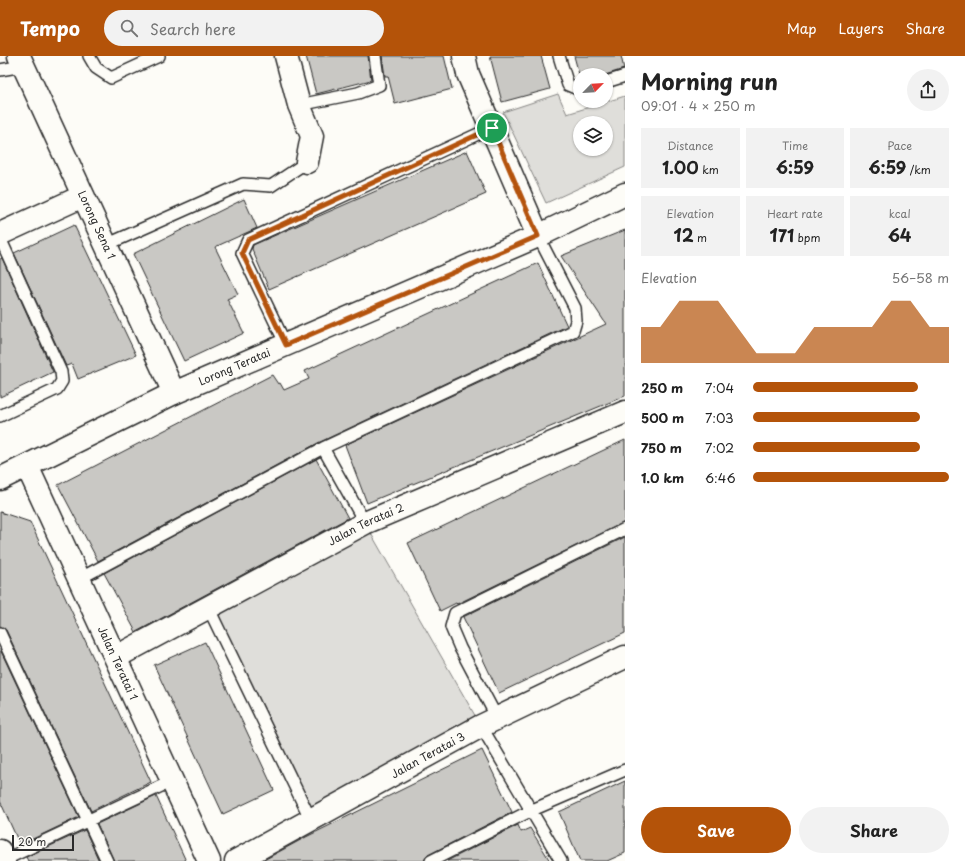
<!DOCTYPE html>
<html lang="en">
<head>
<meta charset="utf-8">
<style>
	body { margin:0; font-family:"Playpen Sans",sans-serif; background:#f2f2f2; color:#222; height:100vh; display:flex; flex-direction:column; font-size:15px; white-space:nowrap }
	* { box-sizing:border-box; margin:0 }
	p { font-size:13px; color:#767676 }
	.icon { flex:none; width:22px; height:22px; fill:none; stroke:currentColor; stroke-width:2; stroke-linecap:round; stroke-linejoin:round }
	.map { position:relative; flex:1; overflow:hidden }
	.drawer { display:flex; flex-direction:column; background:#fff; width:340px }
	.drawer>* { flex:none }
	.needle { width:26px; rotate:66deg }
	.tools { position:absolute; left:573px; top:12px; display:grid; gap:8px }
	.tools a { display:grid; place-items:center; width:40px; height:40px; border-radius:50%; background:#fff; box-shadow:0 1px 3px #0004; font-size:20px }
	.scale { position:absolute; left:12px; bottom:10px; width:62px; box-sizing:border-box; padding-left:4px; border:2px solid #2b2b2b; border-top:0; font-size:11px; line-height:14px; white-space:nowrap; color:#2b2b2b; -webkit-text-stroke:3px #fdfcf7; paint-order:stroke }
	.pin { position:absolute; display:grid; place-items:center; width:34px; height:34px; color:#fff; margin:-17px; border:2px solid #fff; border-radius:50%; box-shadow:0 1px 4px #0007 }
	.round { display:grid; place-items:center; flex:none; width:42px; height:42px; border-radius:21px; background:#f2f2f2 }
	.headline { display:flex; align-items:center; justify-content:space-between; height:68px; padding:0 16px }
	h1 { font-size:22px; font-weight:700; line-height:30px }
	.figures { display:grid; grid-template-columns:repeat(3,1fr); gap:6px; height:68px; padding:4px 16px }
	.figures div { display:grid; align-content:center; border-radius:0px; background:#f2f2f2; text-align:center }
	.figures b { font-size:17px; font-weight:700 }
	.figures small { font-size:11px; font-weight:400 }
	.figures p { font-size:11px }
	.chart { height:112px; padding:8px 16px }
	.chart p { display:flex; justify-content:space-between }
	.chart svg { width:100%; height:72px; margin-top:4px; fill:#b45309; opacity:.7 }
	.cta { display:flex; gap:8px; margin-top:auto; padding:8px 16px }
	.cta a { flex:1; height:46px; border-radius:24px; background:#b45309; color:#fff; font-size:16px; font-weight:700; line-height:46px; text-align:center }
	.cta a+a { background:#f2f2f2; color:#222 }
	ul { padding:0 16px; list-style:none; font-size:13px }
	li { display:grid; grid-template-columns:64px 48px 1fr; align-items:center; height:30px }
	li i { height:10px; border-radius:5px; background:#b45309 }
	header { display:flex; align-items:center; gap:24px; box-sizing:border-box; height:56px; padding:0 20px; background:#b45309; color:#fff }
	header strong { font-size:19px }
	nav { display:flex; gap:22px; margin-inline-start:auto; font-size:14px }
	.search { width:280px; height:36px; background:#f2f2f2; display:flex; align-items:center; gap:10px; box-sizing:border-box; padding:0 14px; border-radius:22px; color:#767676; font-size:15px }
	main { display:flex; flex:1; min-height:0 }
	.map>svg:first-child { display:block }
	.green { fill:#dfdeda; stroke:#858482; fill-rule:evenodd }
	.building { fill:#c9c8c4; stroke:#2b2b2b }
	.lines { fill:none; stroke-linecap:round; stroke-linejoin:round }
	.lane-casing { stroke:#2b2b2b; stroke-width:14 }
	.street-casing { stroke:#2b2b2b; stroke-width:25 }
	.lane { stroke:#fdfcf7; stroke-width:11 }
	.street { stroke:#fdfcf7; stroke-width:22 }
	.route-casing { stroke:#fff; stroke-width:8 }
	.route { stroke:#b45309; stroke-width:5 }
	.labels { text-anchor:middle; stroke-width:3; stroke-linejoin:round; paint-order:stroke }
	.street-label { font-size:11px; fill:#2b2b2b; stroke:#fdfcf7 }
</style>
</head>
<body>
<header>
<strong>Tempo</strong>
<div class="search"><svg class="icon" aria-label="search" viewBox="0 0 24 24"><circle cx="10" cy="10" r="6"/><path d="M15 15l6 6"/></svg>Search here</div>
<nav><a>Map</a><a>Layers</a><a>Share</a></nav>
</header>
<main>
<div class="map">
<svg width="625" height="805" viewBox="0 0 625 805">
	<rect width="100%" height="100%" fill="#fdfcf7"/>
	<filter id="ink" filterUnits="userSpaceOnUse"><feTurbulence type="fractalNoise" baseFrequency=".025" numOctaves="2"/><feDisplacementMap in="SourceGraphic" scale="8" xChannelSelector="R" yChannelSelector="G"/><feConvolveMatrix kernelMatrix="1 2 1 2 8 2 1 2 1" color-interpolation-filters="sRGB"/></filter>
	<g filter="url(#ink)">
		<path class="green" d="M558,38l9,20 58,-18v71l-79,36 -43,-91zM580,67h26v26h-26z
			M365,467l116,203 -172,89 -101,-208z"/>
		<path class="building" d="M306,0h62l3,24 -55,14z
			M382,0h62l8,33 -57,15 -7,-28h-3z
			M490,0h51l9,33 -48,13z
			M574,0h47l3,13 -19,6h-25v3z
			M467,95l19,43 -217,95 -17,-40 1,-4z
			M244,143l13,29 -42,19 23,47 -11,5 17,34 -60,28 -51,-107z
			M74,169l62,130 -58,24 -6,-15 -6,2 -52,-113z
			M625,174v166l-258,107 -22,-58 261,-121 -45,-68z
			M2,202l51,114 -53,25v-138z
			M538,207l29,63 -247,116 -222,119 -40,-76 214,-110 6,9 2,-1 4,7 25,-11 -4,-8z
			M625,384v82l-168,82 -1,-1 -16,8 -32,-68z
			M316,403l32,59 -212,114 -32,-59z
			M0,456l30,10 121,260 -60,29 -85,-181 -6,-4z
			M625,481v96l-126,60 -36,-76z
			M205,586l69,148 -51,24 -69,-149z
			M0,593l79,168 -59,28 -20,-44z
			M482,694l30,62 -84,43 -4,6h-162l44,-24z
			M625,725v72l-18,8h-27l-21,-49z
			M156,740l30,65h-72l-17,-37z
			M518,769l3,7 9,-4 20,33h-103z
			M85,774l14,31h-71l-2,-4z"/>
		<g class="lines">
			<defs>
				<path id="lane" d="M89,0l7,12 15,10 48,-22
					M559,0l9,29 12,5
					M0,14l23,-4
					M606,26l19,-6
					M299,49l59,-12 21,-8 -4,-29
					M0,182l61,134 1,9 -5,8 -57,27
					M106,189l137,-61 28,2 36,-24
					M286,289l-44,-92 6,-13 243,-112
					M323,392l42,75
					M79,523l244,-131 250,-117 3,-10 -1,-13 -37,-72
					M208,551l103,213
					M0,577l107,228
					M497,662l-37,-70 -9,-21 4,-14 170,-84
					M481,670l80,135
					M4,804l168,-79
					M431,805l99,-50 95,-41"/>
				<g id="street">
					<path id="s1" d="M19,0l155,337"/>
					<path d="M286,0l13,49 13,31 -5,26"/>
					<path d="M464,0l4,18 70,162"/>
					<path d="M0,178l83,-38"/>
					<path id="s2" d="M27,410l182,395"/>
					<path id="s3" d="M0,423l174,-86 364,-157 87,-42"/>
					<path id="s4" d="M116,601l249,-134 260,-111"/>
					<path d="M0,795l4,10"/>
					<path id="s5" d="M236,805l245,-135 144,-69"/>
				</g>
			</defs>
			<use href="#lane" class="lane-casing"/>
			<use href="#street" class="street-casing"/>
			<use href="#lane" class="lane"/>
			<use href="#street" class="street"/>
		</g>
	</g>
	<g class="lines" filter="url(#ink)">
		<defs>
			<path id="route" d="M492,72l46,108 -252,109 -44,-92 6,-13z"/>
		</defs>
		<use href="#route" class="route-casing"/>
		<use href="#route" class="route"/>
	</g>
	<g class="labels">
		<g class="street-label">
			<text dy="4" stroke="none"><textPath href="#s1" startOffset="186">Lorong Sena 1</textPath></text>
			<text dy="4" stroke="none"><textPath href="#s3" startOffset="260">Lorong Teratai</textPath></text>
			<text dy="4" stroke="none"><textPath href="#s4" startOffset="283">Jalan Teratai 2</textPath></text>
			<text dy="4" stroke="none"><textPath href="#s2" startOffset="217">Jalan Teratai 1</textPath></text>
			<text dy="4" stroke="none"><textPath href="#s5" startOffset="219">Jalan Teratai 3</textPath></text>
		</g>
	</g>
</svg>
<div class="tools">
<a><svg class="needle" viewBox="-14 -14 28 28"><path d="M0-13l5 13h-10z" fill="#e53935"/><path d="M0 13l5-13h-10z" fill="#767676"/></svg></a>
<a><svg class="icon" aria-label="layers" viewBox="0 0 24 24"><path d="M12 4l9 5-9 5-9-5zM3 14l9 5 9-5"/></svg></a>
</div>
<div class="scale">20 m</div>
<div class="pin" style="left:492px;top:72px;background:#1e9e55"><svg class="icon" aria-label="arrive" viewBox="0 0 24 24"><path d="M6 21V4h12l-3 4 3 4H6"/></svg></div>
</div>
<section class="drawer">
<div class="headline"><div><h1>Morning run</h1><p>09:01 · 4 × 250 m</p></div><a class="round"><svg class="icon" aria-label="share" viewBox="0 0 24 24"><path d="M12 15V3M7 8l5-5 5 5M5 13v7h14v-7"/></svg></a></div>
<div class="figures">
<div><p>Distance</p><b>1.00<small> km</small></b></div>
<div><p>Time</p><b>6:59</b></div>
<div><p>Pace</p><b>6:59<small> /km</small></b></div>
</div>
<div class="figures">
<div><p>Elevation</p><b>12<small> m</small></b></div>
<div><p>Heart rate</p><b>171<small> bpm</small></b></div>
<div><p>kcal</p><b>64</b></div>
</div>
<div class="chart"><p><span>Elevation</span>56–58 m</p>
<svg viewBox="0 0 160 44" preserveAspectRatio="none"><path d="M0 44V22L10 22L20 6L30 6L40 6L50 22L60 38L70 38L80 38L90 22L100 22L110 22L120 22L130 6L140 6L150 22L160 22V44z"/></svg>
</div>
<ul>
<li><b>250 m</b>7:04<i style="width:84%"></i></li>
<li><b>500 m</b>7:03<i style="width:85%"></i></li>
<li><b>750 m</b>7:02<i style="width:85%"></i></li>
<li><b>1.0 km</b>6:46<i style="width:100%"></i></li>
</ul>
<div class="cta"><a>Save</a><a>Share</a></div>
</section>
</main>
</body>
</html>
